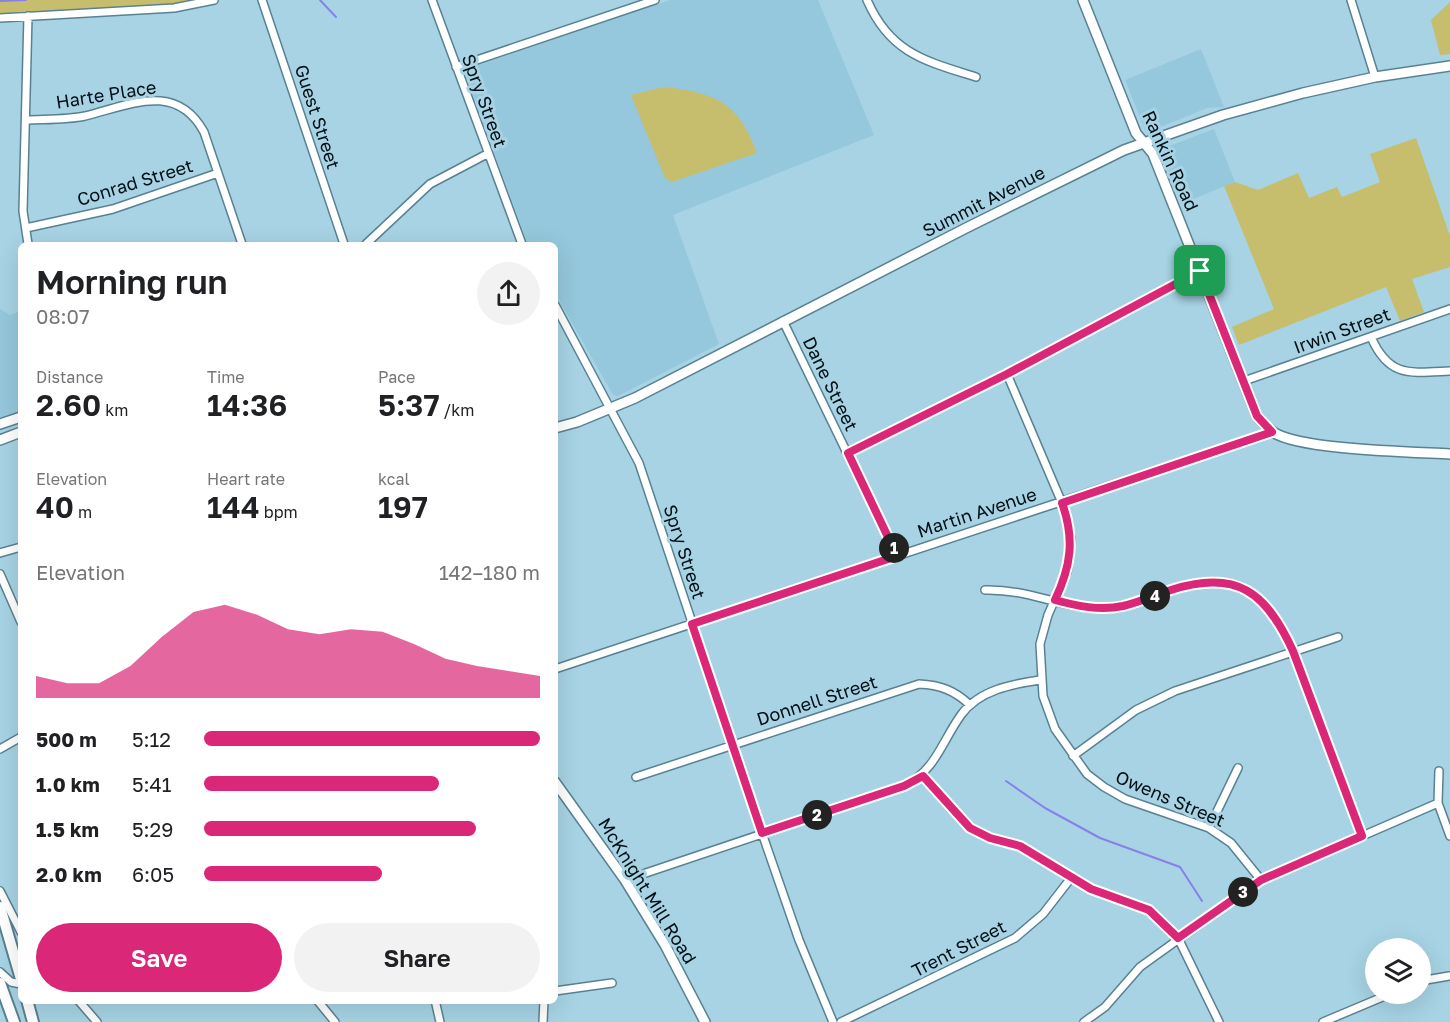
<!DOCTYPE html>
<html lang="en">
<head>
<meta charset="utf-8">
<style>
	body { margin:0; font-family:"Golos Text",sans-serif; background:#f2f2f2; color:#202124; height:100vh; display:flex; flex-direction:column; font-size:22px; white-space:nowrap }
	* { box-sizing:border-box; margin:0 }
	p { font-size:20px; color:#757577 }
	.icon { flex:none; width:33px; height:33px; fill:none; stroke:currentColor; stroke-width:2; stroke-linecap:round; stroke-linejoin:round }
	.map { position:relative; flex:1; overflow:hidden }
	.details { position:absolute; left:18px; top:242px; width:540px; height:762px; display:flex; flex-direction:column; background:#fff; border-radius:9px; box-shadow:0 6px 24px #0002 }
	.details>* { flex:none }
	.buttons { position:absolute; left:1365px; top:938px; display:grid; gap:12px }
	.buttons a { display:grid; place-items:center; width:66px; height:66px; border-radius:50%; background:#fff; box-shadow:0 6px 24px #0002; font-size:30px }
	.pin { position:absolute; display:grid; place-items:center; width:51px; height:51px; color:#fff; margin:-26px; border-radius:12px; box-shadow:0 3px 9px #0006 }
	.km { position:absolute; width:30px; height:30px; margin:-15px; border-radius:50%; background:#222; color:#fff; font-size:16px; line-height:30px; text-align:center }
	.round { display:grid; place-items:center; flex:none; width:63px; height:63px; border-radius:32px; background:#f2f2f2 }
	.head { display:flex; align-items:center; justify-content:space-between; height:102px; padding:0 18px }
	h1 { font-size:33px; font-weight:600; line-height:45px }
	.figures { display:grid; grid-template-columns:repeat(3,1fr); gap:9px; height:102px; padding:6px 18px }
	.figures div { display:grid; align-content:center }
	.figures b { font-size:30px; font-weight:600 }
	.figures small { font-size:16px; font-weight:400 }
	.figures p { font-size:16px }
	.chart { height:168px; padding:12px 18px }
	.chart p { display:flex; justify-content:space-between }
	.chart svg { width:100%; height:108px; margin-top:6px; fill:#db2777; opacity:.7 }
	.action { display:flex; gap:12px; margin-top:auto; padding:12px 18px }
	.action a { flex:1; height:69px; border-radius:36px; background:#db2777; color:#fff; font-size:24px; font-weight:600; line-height:69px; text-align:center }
	.action a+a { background:#f2f2f2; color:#202124 }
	ul { padding:0 18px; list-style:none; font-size:20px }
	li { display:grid; grid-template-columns:96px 72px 1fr; align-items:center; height:45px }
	li i { height:15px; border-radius:8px; background:#db2777 }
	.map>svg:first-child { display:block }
	.built { fill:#95c8dd }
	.green { fill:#c6be6c }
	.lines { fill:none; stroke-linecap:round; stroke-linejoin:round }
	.stream { stroke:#8780ea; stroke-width:2 }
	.street-casing { stroke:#598291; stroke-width:10 }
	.secondary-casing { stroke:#598291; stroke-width:12 }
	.primary-casing { stroke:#598291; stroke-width:14 }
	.street { stroke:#fff; stroke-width:7 }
	.secondary { stroke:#fff; stroke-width:9 }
	.primary { stroke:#fff; stroke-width:10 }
	.route-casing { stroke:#fff; stroke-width:12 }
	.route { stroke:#db2777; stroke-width:8 }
	.labels { text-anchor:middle; stroke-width:6; stroke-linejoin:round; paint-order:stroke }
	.street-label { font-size:18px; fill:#020f15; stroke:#a7d3e4 }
</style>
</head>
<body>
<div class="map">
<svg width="1450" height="1022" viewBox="0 0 1450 1022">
	<rect width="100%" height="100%" fill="#a7d3e4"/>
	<path class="built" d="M670,0h148l56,135 -201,80 46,129 -101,52 -5,-1 -58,-102v-49h-27l-63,-170 2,-5z
		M1201,49l23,58 -17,1 -56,23 -6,-1 -20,-50z
		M1214,129l21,53 -54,22 -19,-47 2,-9z
		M0,309l10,6 11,-4v100l-21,7z"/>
	<path class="green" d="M0,0h197l-30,5 -167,9z
		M1450,2v52l-10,1 -9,-35z
		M663,87c51,5 76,15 94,66l-85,29 -7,-4 -34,-83z
		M1416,138l34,98v31l-38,12 12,33 -24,9 -14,-34 -147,58 -7,-18 42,-18 -50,-123 11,-4 23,8 40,-17 11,25 28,-11 5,10 38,-15 -10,-28z"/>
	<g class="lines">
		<path class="stream" d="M320,0l16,17
			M0,1l26,-1
			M1006,781l39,27 55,30 80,29 22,34"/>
		<defs>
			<path id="street" d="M262,0l82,244
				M432,0l90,244
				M867,0c23,53 58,61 109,77
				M1351,0l24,77
				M0,18l174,-10 40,-8
				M456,67l199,-67
				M26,120c20,-1 40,0 59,-4 45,-11 91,-35 119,16l38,112
				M26,228l87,-19 105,-36
				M28,244l-5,-33 5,-195
				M366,244l64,-60 57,-30
				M555,305l84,158 123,370 37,107 34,82
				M783,321l114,235
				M1371,337c18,41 39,36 79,34
				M1007,374l55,129 9,35 -4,34 -19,43 -8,29 3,52 12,33 32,45 17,13 21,12 84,29 22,15 30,37
				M1244,381l206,-72
				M848,453l159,-79 193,-103
				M0,553l21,-6
				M0,574l21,48
				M985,590c43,-1 74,17 112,18 24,1 45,-8 67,-16 70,-24 99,-6 129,59l69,185
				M555,669l717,-237
				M0,749l21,-12
				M1073,756l63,-46 39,-19 163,-54
				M1439,771l-1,32 12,33
				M923,776l47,52 20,10 30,8 71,43 58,21 29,28 41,84
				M636,777l283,-93c21,1 35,6 51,21
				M1209,828l29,-60
				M625,880l280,-94c32,-18 36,-43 56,-71 18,-25 51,-31 79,-35
				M0,891l21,41
				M0,972l11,10 10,2
				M1420,981l29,-5
				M555,991l57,-8
				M78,1000l19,22
				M317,1000l18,22
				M435,1000l5,22
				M543,1022l1,-22
				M841,1022l174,-84 28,-24 28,-36
				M1084,1022l21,-15 35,-40 121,-87 177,-77
				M1323,1022l69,-29"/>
			<path id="secondary" d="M1083,0l53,133 17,21 104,262c5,5 10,12 16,16 26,18 141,20 177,22
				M0,424l21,-7
				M555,428l22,-6 58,-24 331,-170 158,-78 99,-35 80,-22 72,-16 75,-11
				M0,440l21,-8
				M555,782l70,98 40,65 40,77"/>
			<path id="primary" d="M0,907l21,72
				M0,983l14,39
				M27,1000l6,22"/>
		</defs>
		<use href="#street" class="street-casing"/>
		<use href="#secondary" class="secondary-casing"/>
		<use href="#primary" class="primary-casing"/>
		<use href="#street" class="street"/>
		<use href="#secondary" class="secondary"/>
		<use href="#primary" class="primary"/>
	</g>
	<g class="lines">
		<defs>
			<path id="route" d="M1200,271l57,145 15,16 -210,71c13,36 9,63 -7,97 22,6 45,11 68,6 16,-4 32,-11 48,-16 66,-21 95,2 122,61l69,185 -101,44 -83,58 -29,-28 -58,-21 -71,-43 -30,-8 -20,-10 -47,-52 -19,10 -142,47 -70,-209 205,-68 -49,-103 159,-79z"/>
		</defs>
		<use href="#route" class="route-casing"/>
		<use href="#route" class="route"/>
	</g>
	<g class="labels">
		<g class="street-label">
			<text transform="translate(106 95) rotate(-9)" y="6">Harte Place</text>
			<text transform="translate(484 101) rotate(70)" y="6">Spry Street</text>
			<text transform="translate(317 117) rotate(72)" y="6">Guest Street</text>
			<text transform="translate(1170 161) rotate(65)" y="6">Rankin Road</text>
			<text transform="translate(135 183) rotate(-17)" y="6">Conrad Street</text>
			<text transform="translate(984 202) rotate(-27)" y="6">Summit Avenue</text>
			<text transform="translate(1342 331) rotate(-20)" y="6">Irwin Street</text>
			<text transform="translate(830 384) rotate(64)" y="6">Dane Street</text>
			<text transform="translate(977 513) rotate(-18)" y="6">Martin Avenue</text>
			<text transform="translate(684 552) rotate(72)" y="6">Spry Street</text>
			<text transform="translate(817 701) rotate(-18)" y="6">Donnell Street</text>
			<text transform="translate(1170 799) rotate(23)" y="6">Owens Street</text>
			<text transform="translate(647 891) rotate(58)" y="6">McKnight Mill Road</text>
			<text transform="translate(959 949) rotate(-27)" y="6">Trent Street</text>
		</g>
	</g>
</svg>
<div class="buttons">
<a><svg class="icon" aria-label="layers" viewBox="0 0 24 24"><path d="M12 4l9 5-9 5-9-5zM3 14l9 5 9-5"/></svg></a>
</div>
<div class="pin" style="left:1200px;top:271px;background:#1e9e55"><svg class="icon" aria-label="arrive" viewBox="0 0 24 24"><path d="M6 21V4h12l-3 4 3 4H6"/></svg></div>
<b class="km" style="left:894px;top:548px">1</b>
<b class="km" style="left:817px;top:815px">2</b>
<b class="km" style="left:1243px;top:892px">3</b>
<b class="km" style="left:1155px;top:596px">4</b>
<section class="details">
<div class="head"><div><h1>Morning run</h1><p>08:07</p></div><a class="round"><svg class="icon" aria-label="share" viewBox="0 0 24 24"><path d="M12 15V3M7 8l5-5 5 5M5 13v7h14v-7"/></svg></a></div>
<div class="figures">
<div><p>Distance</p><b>2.60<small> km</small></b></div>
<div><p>Time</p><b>14:36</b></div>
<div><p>Pace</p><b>5:37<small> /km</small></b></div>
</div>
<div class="figures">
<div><p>Elevation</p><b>40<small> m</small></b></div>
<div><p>Heart rate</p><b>144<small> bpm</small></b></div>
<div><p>kcal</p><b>197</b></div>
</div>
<div class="chart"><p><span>Elevation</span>142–180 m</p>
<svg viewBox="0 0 160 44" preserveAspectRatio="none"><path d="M0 44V35L10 38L20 38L30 31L40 19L50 9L60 6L70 10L80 16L90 18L100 16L110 17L120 22L130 28L140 31L150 33L160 35V44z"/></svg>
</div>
<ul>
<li><b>500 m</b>5:12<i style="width:100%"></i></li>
<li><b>1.0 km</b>5:41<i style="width:70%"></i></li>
<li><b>1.5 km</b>5:29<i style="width:81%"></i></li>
<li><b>2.0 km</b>6:05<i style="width:53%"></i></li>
</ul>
<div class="action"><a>Save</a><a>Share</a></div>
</section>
</div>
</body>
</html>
